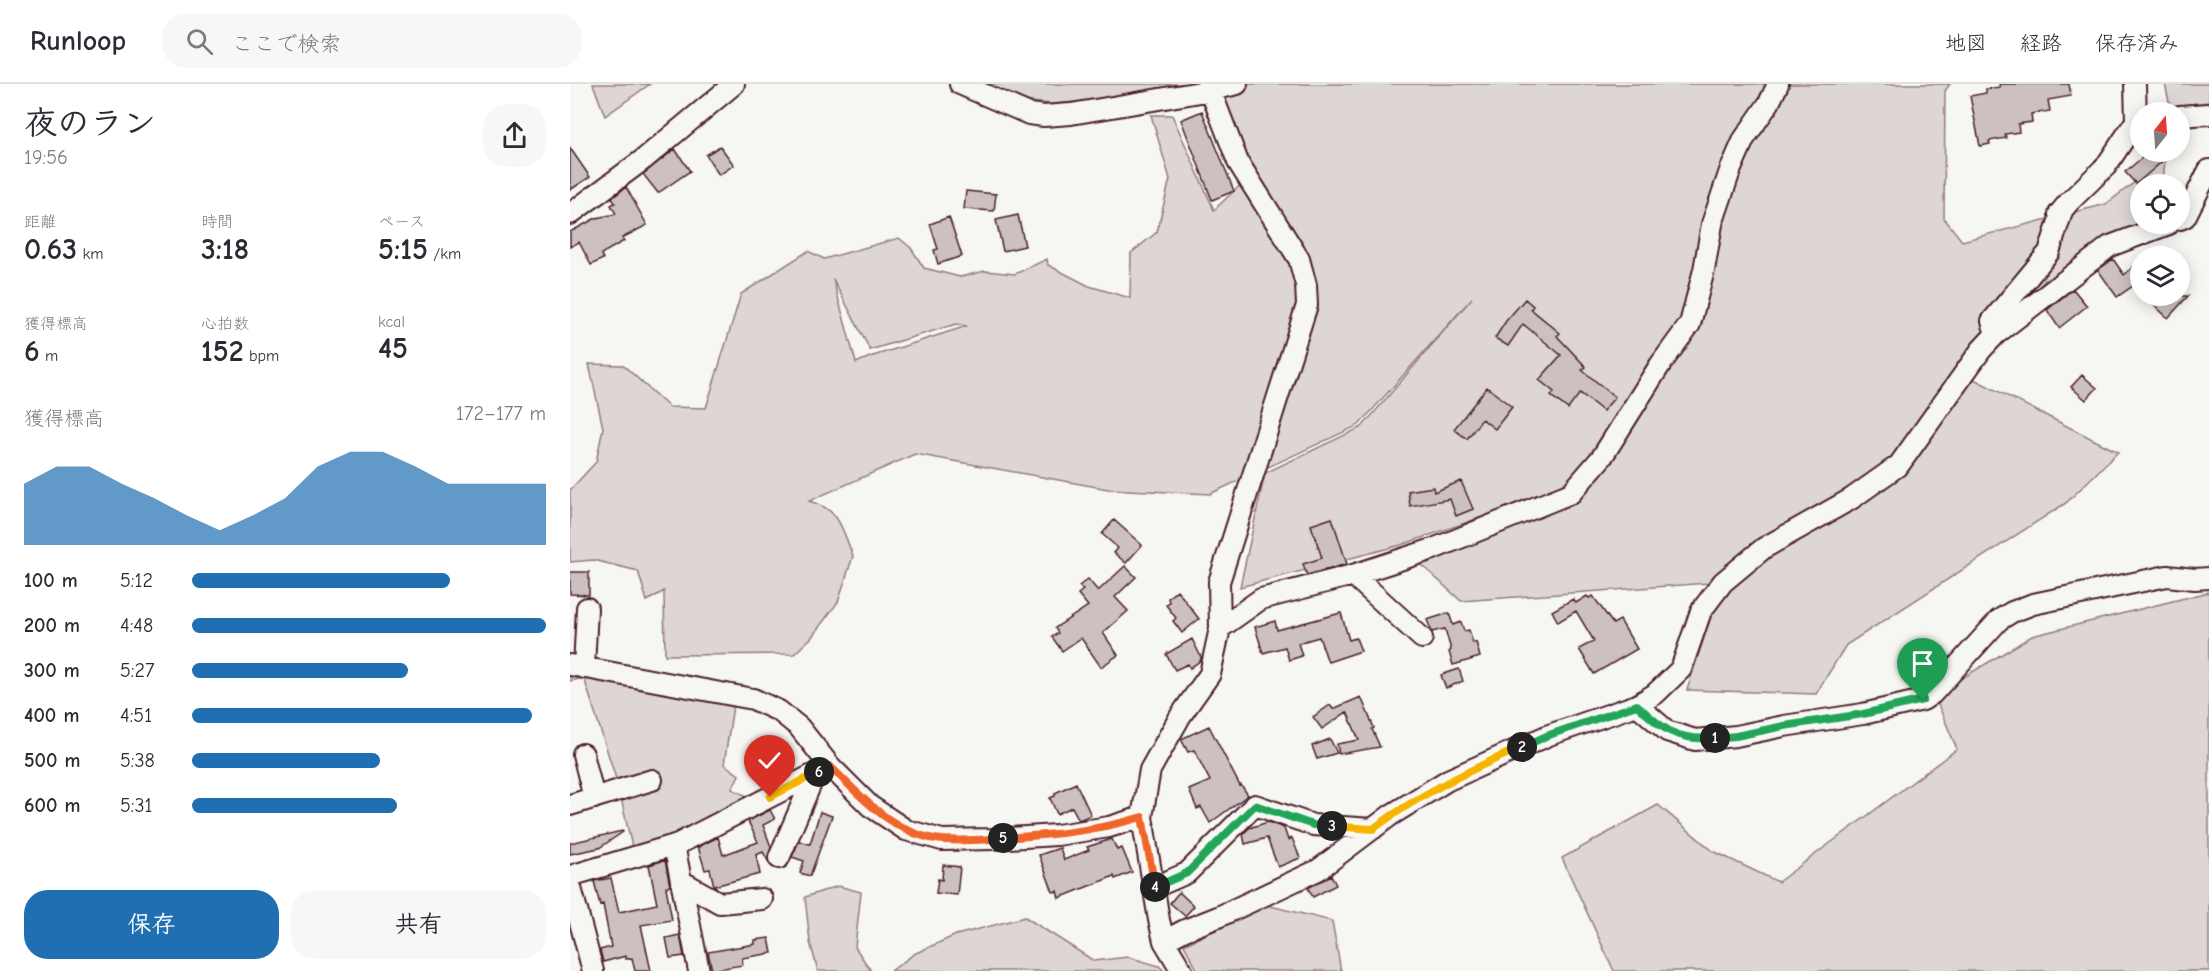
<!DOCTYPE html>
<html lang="ja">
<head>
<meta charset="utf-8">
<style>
	body { margin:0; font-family:"Comic Neue","Klee One",sans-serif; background:#f7f7f7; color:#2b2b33; height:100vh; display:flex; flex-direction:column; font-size:22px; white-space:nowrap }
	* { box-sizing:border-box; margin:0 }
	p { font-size:20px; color:#7c7c81 }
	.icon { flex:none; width:33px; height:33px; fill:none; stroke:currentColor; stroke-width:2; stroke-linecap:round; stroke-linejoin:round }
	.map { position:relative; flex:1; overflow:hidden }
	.sheet { display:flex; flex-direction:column; background:#fff; width:570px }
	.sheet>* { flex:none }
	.needle { width:39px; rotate:17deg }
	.fabs { position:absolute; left:1560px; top:18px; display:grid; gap:12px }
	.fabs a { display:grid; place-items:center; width:60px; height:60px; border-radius:50%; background:#fff; box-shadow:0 3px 15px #0003; font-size:30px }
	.pin { position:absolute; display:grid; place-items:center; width:51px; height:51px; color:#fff; margin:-62px -26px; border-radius:50% 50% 50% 0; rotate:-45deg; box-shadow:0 0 6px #0007 }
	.pin .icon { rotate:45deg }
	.km { position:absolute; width:30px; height:30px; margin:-15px; border-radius:50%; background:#222; color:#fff; font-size:16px; line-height:30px; text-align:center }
	.round { display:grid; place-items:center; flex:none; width:63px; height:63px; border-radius:24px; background:#f7f7f7 }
	.summary { display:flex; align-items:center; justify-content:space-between; height:102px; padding:0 24px }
	h1 { font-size:33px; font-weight:600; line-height:45px }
	.stats { display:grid; grid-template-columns:repeat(3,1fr); gap:9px; height:102px; padding:6px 24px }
	.stats div { display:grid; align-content:center }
	.stats b { font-size:30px; font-weight:600 }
	.stats small { font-size:16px; font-weight:400 }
	.stats p { font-size:16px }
	.chart { height:168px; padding:12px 24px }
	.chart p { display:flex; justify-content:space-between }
	.chart svg { width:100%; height:108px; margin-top:6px; fill:#1f6fb2; opacity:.7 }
	.action { display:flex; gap:12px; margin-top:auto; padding:12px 24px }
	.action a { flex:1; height:69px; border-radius:24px; background:#1f6fb2; color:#fff; font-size:24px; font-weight:600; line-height:69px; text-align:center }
	.action a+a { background:#f7f7f7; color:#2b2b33 }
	ul { padding:0 24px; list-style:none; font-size:20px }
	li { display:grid; grid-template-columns:96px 72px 1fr; align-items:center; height:45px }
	li i { height:15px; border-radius:8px; background:#1f6fb2 }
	header { display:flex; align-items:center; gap:36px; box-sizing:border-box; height:84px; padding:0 30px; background:#fff; border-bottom:2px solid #e1e1e2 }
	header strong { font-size:28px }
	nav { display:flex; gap:33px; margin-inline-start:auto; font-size:21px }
	.search { width:420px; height:54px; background:#f7f7f7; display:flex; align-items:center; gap:15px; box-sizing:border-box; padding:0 21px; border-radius:24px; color:#7c7c81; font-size:22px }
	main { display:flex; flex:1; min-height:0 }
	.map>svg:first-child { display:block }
	.green { fill:#ddd6d5; stroke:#947a80; stroke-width:1.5; fill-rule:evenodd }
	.building { fill:#ccc1c0; stroke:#4a1f2b; stroke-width:1.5 }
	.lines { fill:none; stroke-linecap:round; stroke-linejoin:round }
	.minor-casing { stroke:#4a1f2b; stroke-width:24 }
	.minor { stroke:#f6f6f2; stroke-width:20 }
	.split-1-casing { stroke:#fff; stroke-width:12 }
	.split-2-casing { stroke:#fff; stroke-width:12 }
	.split-3-casing { stroke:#fff; stroke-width:12 }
	.split-4-casing { stroke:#fff; stroke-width:12 }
	.split-5-casing { stroke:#fff; stroke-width:12 }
	.split-6-casing { stroke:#fff; stroke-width:12 }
	.split-7-casing { stroke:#fff; stroke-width:12 }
	.split-1 { stroke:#22a559; stroke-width:8 }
	.split-2 { stroke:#22a559; stroke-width:8 }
	.split-3 { stroke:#f5b400; stroke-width:8 }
	.split-4 { stroke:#22a559; stroke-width:8 }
	.split-5 { stroke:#f0652b; stroke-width:8 }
	.split-6 { stroke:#f0652b; stroke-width:8 }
	.split-7 { stroke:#f5b400; stroke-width:8 }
</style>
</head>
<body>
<header>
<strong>Runloop</strong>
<div class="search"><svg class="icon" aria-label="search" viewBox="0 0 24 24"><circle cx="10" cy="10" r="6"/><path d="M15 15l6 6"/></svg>ここで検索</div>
<nav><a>地図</a><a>経路</a><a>保存済み</a></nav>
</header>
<main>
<section class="sheet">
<div class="summary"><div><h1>夜のラン</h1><p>19:56</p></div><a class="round"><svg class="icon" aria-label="share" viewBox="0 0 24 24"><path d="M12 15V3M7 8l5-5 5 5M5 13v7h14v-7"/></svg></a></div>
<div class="stats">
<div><p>距離</p><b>0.63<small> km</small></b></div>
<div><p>時間</p><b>3:18</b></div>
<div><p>ペース</p><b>5:15<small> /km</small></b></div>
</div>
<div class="stats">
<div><p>獲得標高</p><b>6<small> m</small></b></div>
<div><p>心拍数</p><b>152<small> bpm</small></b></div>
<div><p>kcal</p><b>45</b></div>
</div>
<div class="chart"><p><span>獲得標高</span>172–177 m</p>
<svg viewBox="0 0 160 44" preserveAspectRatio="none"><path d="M0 44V19L10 12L20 12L30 19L40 25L50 32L60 38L70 32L80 25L90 12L100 6L110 6L120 12L130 19L140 19L150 19L160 19V44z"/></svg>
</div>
<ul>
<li><b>100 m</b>5:12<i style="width:73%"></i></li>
<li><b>200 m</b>4:48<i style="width:100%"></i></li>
<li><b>300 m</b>5:27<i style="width:61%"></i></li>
<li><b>400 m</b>4:51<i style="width:96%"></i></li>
<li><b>500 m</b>5:38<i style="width:53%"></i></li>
<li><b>600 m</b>5:31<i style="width:58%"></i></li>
</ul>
<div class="action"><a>保存</a><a>共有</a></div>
</section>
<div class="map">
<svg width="1639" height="887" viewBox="0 0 1639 887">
	<rect width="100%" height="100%" fill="#f6f6f2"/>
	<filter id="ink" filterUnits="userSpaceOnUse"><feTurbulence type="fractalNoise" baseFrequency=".0167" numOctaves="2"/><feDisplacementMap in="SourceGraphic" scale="12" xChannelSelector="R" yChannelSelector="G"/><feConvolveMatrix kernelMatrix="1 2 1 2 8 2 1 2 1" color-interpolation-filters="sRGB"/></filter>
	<g filter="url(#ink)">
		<path class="green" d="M23,0h57l-45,32z
			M410,0h970l-5,7 -1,127 18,23 144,-37 59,-45 -2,25h-23v40h20l-1,2 -114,54 -81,94 154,78 -52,51 -220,142 -30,49 -129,-4 35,-108 -261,19 -48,-44 158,-64 30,-17 -200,69 -161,42 25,-114 97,-46 110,-129 -113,127 -149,69 -102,-5 -193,-35 -106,47c32,9 32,26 44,55l-15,46 -27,36 -17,16 -129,1 -1,-64 -17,10 -9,-30 -45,-11 -23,2v-72l26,-28 7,-34 -14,-64 34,1 46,42 37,1 35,-114 67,-43 16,8 75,-21 12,10 13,20 36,9 25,-6 30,3 32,-15 1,6 41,21 41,12 1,-45 26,-21 13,-53 -19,-64h21l42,95 42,-40 -51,-82 -23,5 -130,11 -30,-3zM263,195l37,71 86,-26 11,2 -97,31 -14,6z
			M1595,0h44v18l-39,4z
			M1639,508v379h-595l-52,-113 96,-53 55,46 65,31 179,-133 -23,-54 98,-59z
			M0,591l164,25 -10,64 15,11 -7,14 15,7v6l-63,39 -51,10 -15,-66 -34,-107 -14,3z
			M268,802l23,6 -6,55 16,24h-53l-8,-29 -5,-45z
			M696,821l66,16 9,50h-143l-14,-26z
			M455,833l69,44 34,-4 31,9 5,5h-273l23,-17 42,-19z"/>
		<path class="building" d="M1429,0h70l2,12 -23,4 2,11 -19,3 1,8 -14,2 1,8 -14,2 1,4 -17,3 1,3 -10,2 -10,-50 16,-3v-4l14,-2z
			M632,27l32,80 -22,9 -31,-80z
			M150,62l14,19 -15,10 -13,-20z
			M0,64l20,29 -20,13z
			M105,65l15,22 -32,22 -15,-19z
			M1579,68h10l6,7 -29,25 -11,-12z
			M56,103l21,38 -25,13 2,3 -23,13 2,5 -12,6 -12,-23 -9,5v-15l26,-14 20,-4 -5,-9 4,-2 -3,-5z
			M396,107l30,3 -2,17 -30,-2z
			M448,131l7,31 -22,5 -7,-31z
			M379,133l13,39 -24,8 -4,-14 4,-1 -8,-25z
			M1543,175l11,16 16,-14v20l-23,16 -19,-27z
			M1503,205l14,17 -28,22 -12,-18z
			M1593,212h25l-20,22 -14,-13z
			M955,215l8,7 -2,3 29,24 -3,3 29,31 -4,3 33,27 -12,14 -23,-18 -12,16 -17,-13 3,-4 -15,-12 22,-25 -38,-31 -15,22 -13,-8 11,-17z
			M1512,291l15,13 -11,12 -15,-13z
			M917,303l25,20 -17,22 -13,-10 -15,20 -13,-10z
			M891,397l12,28 -17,7 -6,-17 -40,7 -2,-15 25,-4 1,5z
			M762,434l15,46 -40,11 -4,-11 19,-6 -11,-33z
			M544,436l28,25 -16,18 -12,-10 4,-5 -16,-14z
			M555,482l11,11 -21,20 13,14 -25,22 15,22 -17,12 -20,-29 -19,13 -10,-14 6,-4 -3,-5 33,-22 -10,-12 5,-4 -4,-4 9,-7 10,12z
			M0,488h19v23l-19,-1z
			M607,506l22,29 -17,14 -9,-12 3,-3 -10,-13 3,-3 -1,-4z
			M1017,512l2,2 4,-2 20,28 7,-4 17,29 -43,25 -15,-25 15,-8 -18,-30 -18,11 -6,-11 21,-12 3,4z
			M771,529l8,27 7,-2 5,13 -33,11 -9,-25 -21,6 4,13 -13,4 -4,-13 -22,6 -8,-26 20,-6 2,9z
			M879,529l4,12 8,-3 3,9 5,-1 4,13 3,-1 4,15 -27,8 -4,-13 2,-2 -6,-21 -13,3 -5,-12z
			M622,555l9,18v3l-11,8 -2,-4 -13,6 -9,-16z
			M889,585l4,12 -17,7 -5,-13z
			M791,613l13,31 -2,1 8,18 -41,7 -2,-10 22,-4 -12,-28 -25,17 -9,-12 17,-12 3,4z
			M639,642l31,60 1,-1 7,10 -38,28 -9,-16 -4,2 -8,-19 21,-9 -16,-31 -6,2 -7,-13z
			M760,655l7,14 -20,6 -5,-13z
			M506,699l15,32 -12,5 -7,-13 -15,7 -7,-16 5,-2v-3z
			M200,726l5,9 -12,6 8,22 -3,14 -5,-9 -7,3 4,19 -46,12 -4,-17 -5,1 -7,-23 20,-10 5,18 35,-13 -10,-21z
			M250,728l12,4 -22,60 -10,-3 4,-12 -12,-4 7,-16 11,3z
			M698,738l16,6 4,12 4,-2 8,20 -22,9 -11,-29 -22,6 -2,-10 6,-6z
			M52,747l1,1 -24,16 -29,6v-11z
			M542,755l5,11 5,-2 10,24 -17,7 -1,-3 -55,22 -2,-7 -4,1 -14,-37 21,-7 4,12 25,-10 -2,-3z
			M95,776l5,26 -4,1 6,33 -31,5 10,46h-16l-3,-13 -6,1v-3l-23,6 -3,-12 11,-3 -8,-43 -3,1 -6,-24 17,-3 8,34 38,-8 -8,-39z
			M373,781l17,2 -3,28 -21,-2 2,-14 4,1z
			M761,791l5,10 -23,12 -5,-9z
			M609,808l15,14 -9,10 -15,-13z
			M110,851l4,21 -14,2 -4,-20z
			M199,854l3,15 -30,5 1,7 -31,5 -4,-18 47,-8v-4z"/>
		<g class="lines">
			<defs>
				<path id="minor" d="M390,0l69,30 15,2 27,-2 141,-24 25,-6
					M1610,32l29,-2
					M0,130l74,-55 90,-75
					M1610,135l5,-2 24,-47
					M1426,250l114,-88 59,-22
					M783,491l69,63
					M650,544l41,-29 92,-24 80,-26 138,-56 31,-36 58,-92 30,-41 14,-54 8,-46 18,-53 14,-32 25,-36 9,-19
					M0,581l183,34 26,12 20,16 31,39 40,40 36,24 36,10 51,-1 64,-4 52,-8 33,-10
					M14,584l3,-60
					M1067,621l30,26 28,9 41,-4 48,-10 79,-12 60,-14 9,-6 67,-74 13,-8 21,-8 134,-28 28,3 14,-1
					M13,670l11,44
					M0,721l82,-25
					M104,761l25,126
					M209,774l36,-84
					M0,792l108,-32 152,-78
					M111,797l39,22 42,-4
					M0,800l23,87
					M585,803l32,-14 68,-68 58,20 60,4
					M594,857l21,-11 33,-13 100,-47 73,-55 57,-35 101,-45 88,-30 18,-11 26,-25 20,-58 22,-29 41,-34 87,-49 48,-34 82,-115 15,-16 -4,-13 57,-69 12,-37 -2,-1 10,-12 37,-36 30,-45 -1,-37
					M612,887l-18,-30 -5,-21 -17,-103 8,-47 31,-55 29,-41 10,-46 -1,-46 88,-277 -1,-20 -7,-26 -61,-97 -30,-78"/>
			</defs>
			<use href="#minor" class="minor-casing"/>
			<use href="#minor" class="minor"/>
		</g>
	</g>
	<g class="lines" filter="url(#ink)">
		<defs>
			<path id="split-1" d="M1145,654l21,-2 48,-10 79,-12 60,-14"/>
			<path id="split-2" d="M952,663l27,-12 88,-30c26,25 40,36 78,33"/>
			<path id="split-3" d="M762,742l41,3c48,-36 95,-58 149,-82"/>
			<path id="split-4" d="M585,803l32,-14 68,-68 58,20 19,1"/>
			<path id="split-5" d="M433,754c48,-3 93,-7 139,-21l13,70"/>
			<path id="split-6" d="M249,688l11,-6c32,32 66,70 113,74 20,1 41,0 60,-2"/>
			<path id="split-7" d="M200,713l49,-25"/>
		</defs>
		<use href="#split-1" class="split-1-casing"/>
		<use href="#split-2" class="split-2-casing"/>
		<use href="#split-3" class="split-3-casing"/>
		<use href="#split-4" class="split-4-casing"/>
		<use href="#split-5" class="split-5-casing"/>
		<use href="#split-6" class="split-6-casing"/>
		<use href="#split-7" class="split-7-casing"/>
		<use href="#split-1" class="split-1"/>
		<use href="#split-2" class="split-2"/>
		<use href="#split-3" class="split-3"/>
		<use href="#split-4" class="split-4"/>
		<use href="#split-5" class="split-5"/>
		<use href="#split-6" class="split-6"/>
		<use href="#split-7" class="split-7"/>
	</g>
</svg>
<div class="fabs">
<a><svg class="needle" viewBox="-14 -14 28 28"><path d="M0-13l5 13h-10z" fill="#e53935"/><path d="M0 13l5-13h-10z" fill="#7c7c81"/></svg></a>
<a><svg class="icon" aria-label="locate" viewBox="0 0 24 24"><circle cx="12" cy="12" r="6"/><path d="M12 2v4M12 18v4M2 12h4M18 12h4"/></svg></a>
<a><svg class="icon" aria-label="layers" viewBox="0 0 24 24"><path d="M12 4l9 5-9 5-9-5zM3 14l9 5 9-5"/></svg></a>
</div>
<div class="pin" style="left:1353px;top:616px;background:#1e9e55"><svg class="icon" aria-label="arrive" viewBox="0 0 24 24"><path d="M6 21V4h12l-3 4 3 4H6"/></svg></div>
<div class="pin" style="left:200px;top:713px;background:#d93025"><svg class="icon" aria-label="check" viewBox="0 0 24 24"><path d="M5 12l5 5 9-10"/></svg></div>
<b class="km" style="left:1145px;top:654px">1</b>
<b class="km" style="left:952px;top:663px">2</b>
<b class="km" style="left:762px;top:742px">3</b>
<b class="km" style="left:585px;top:803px">4</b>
<b class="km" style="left:433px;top:754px">5</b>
<b class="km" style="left:249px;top:688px">6</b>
</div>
</main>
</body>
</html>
